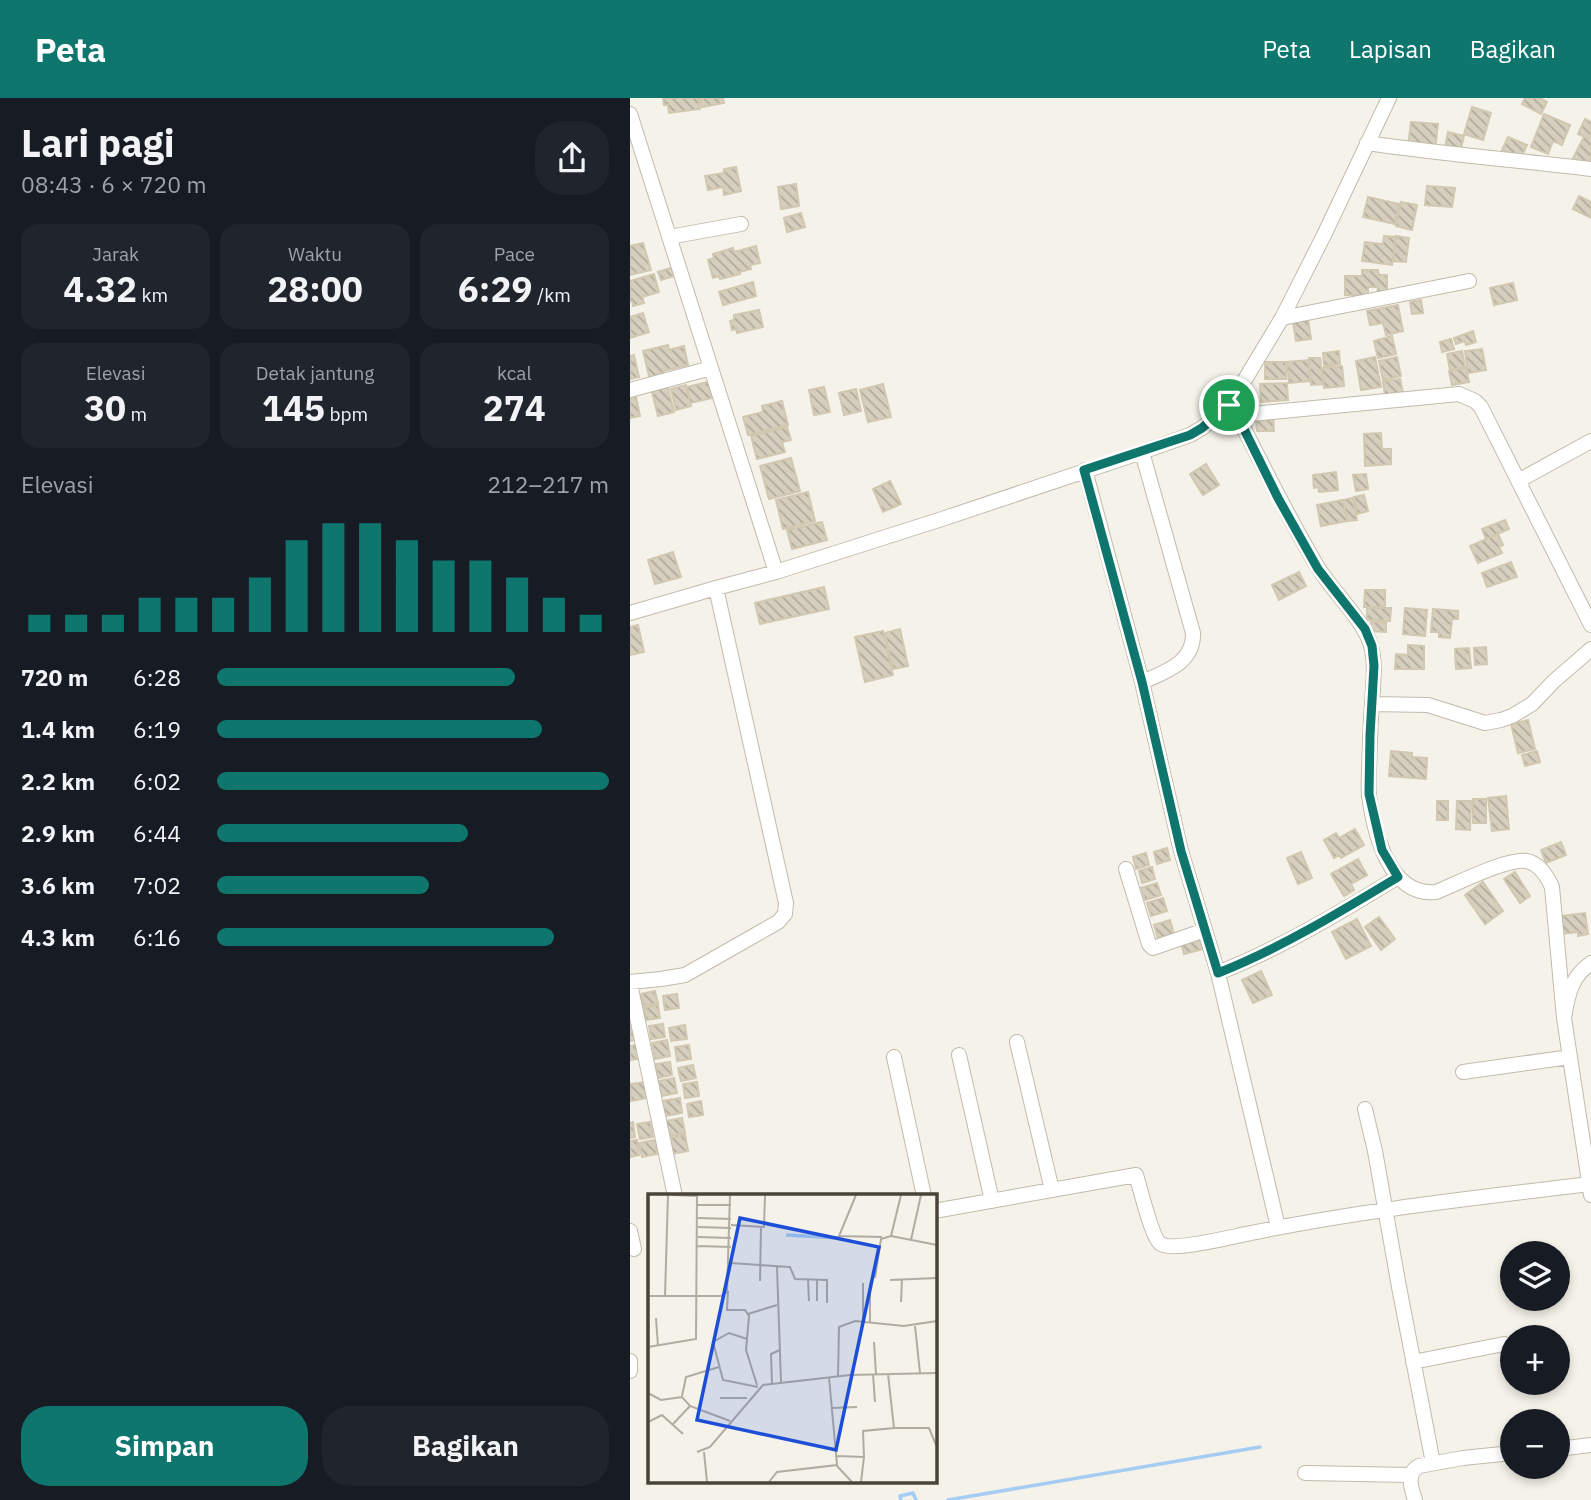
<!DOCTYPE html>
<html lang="id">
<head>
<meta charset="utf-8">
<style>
	body { margin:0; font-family:"IBM Plex Sans",sans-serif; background:#20242c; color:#f1f3f6; height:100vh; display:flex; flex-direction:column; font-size:26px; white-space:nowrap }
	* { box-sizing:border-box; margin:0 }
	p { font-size:23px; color:#9ea1a6 }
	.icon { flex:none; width:38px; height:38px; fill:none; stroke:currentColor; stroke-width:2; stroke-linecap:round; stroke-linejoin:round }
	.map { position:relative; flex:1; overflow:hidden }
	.details { display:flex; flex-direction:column; background:#171b24; width:630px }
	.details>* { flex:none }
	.controls { position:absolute; left:870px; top:1143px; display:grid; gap:14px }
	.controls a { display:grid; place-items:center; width:70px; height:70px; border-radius:50%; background:#171b24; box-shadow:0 4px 10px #0003; font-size:35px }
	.pin { position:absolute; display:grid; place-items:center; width:60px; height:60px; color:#fff; margin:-30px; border:4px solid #fff; border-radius:50%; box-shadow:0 2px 7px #0007 }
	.round { display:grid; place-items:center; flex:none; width:74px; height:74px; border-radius:28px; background:#20242c }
	.overview { display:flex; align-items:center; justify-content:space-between; height:119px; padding:0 21px }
	h1 { font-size:38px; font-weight:700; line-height:52px }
	.figures { display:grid; grid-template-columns:repeat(3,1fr); gap:10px; height:119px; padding:7px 21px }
	.figures div { display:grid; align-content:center; border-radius:18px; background:#20242c; text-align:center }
	.figures b { font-size:35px; font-weight:700 }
	.figures small { font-size:19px; font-weight:400 }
	.figures p { font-size:19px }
	.chart { height:196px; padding:14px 21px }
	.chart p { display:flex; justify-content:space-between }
	.chart svg { width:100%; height:126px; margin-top:7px; stroke:#0f766e; stroke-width:6 }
	.action { display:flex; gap:14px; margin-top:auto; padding:14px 21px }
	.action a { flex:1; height:80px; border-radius:28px; background:#0f766e; color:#fff; font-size:28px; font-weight:700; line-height:80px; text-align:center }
	.action a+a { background:#20242c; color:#f1f3f6 }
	ul { padding:0 21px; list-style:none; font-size:23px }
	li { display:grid; grid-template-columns:112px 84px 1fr; align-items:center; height:52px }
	li i { height:18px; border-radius:9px; background:#0f766e }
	header { display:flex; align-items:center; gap:42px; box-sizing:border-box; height:98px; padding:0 35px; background:#0f766e; color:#fff }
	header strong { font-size:33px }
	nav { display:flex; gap:38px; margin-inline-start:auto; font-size:24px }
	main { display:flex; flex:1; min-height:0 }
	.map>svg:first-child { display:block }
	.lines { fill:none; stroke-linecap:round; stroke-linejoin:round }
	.stream { stroke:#a5ccf3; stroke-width:3.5 }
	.building { fill:url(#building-back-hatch); stroke:#d2c8b1; stroke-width:2 }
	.minor-casing { stroke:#c1bbab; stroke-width:16 }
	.minor { stroke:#fff; stroke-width:14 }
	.route-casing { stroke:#fff; stroke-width:14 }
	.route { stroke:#0f766e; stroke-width:9 }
	.inset-river { fill:none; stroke:#a5ccf3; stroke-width:3.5 }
	.inset-road { fill:none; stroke:#b0aca2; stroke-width:2 }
	.view { fill:#1d4ed8; fill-opacity:0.15; stroke:#1d4ed8; stroke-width:3.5 }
	.inset-edge { fill:none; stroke:#494437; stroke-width:3.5 }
</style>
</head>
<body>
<header>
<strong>Peta</strong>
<nav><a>Peta</a><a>Lapisan</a><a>Bagikan</a></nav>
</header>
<main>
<section class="details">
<div class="overview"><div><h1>Lari pagi</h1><p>08:43 · 6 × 720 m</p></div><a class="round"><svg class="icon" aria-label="share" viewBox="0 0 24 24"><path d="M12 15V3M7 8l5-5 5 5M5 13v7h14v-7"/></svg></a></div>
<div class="figures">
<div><p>Jarak</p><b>4.32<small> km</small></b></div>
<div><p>Waktu</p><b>28:00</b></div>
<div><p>Pace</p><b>6:29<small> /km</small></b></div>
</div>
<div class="figures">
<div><p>Elevasi</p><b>30<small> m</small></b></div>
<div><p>Detak jantung</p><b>145<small> bpm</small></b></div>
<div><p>kcal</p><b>274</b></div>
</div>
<div class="chart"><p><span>Elevasi</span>212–217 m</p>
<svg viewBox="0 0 160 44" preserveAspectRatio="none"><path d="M5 44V38M15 44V38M25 44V38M35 44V32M45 44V32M55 44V32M65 44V25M75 44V12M85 44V6M95 44V6M105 44V12M115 44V19M125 44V19M135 44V25M145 44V32M155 44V38"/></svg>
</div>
<ul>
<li><b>720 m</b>6:28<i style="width:76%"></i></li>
<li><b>1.4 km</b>6:19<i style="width:83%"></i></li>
<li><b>2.2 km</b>6:02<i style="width:100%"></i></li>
<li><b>2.9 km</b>6:44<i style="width:64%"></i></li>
<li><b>3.6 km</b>7:02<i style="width:54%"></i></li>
<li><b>4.3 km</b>6:16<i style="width:86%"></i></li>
</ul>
<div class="action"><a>Simpan</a><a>Bagikan</a></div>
</section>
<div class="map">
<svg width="961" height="1402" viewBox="0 0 961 1402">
	<defs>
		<pattern id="building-back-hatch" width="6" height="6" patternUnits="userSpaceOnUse" patternTransform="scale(1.75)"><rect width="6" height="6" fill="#d7cfbe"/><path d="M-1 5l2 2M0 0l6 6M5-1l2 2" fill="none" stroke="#b0aa9b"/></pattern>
	</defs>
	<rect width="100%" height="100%" fill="#f5f2e9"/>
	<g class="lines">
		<path class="stream" d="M271,1402l-1,-4 13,-3 3,7
			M318,1402l312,-53"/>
	</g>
	<path class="building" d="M33,0h35l2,11 -31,4 -1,-8h-4z
		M70,0h23l1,5 -22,4z
		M895,0h15l7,4 -6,12 -19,-10z
		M842,9l19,6 -8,27 -19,-6z
		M914,16l26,11 -8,20 -9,-4 -5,13 -17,-7z
		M955,21l6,3v14l-2,3 -11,-5z
		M781,24l27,2 -3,26 -27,-3z
		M818,34l16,4 -4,16 -15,-4z
		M878,39l19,8 -6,13 -19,-8z
		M954,39l7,4v19l-4,8 -15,-8z
		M106,69l5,24 -17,4 -1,-8 -15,3 -3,-14 19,-3v-4z
		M166,86l3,22 -18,3 -3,-22z
		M797,88l28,2 -3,19 -27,-2z
		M949,98l12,6v16l-18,-9z
		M738,99l31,7 -4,20 -32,-7z
		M771,104l16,3 -5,25 -16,-4z
		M171,115l4,14 -18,5 -3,-14z
		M754,138l12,1 -4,28 -30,-4 3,-19 18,2z
		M766,138l13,2 -3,24 -13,-1z
		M13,145l8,27 -21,5v-29z
		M126,148l4,17 -10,2 1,4 -12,3 1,2 -20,5 -1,-3 -6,2 -5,-18 6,-2 -1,-4 20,-6 1,4z
		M44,169l3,8 -16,5 -3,-8z
		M732,172h16l1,5h8v18l-10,1 1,-7h-10v8h-23v-19h17z
		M24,176l5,18 -17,5 2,6 -11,3 -1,-5h-2v-20z
		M123,184l3,14 -33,9 -4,-13z
		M883,185l4,17 -23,5 -4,-17z
		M791,202l2,13 -11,1 -2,-12z
		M768,207l5,26 -17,4 -3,-12 -13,2 -3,-14z
		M129,212l4,17 -26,6 -1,-4 -4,1 -2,-9 4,-1v-5z
		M13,215l6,19 -19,6v-21z
		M678,221l3,20 -15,2 -3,-19z
		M843,233l3,11 -10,3 -1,-4 -9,3 -2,-6z
		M762,238l4,18 -18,4 -4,-17z
		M821,241l3,10 -12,3 -2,-10z
		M38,247l1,5 15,-4 4,19 -25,6 2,6 -15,3 -7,-29z
		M852,251l4,21 -18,3 -3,-22z
		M709,253l1,13 -16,2 -1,-13z
		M832,253l3,16 -15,3 -3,-16z
		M4,257l5,22 -9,2v-23z
		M745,259l6,30 -20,3 -5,-29z
		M767,259l4,19 -18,4 -4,-19z
		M679,260h11l3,26 -12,1z
		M679,262l1,21 -21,2 -2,-21z
		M635,264h21v17h-21z
		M712,268l2,20 -20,2 -2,-20z
		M836,270l3,14 -17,3 -3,-14z
		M770,281l4,18 -18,4 -3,-19z
		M78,284l4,16 -22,5 -3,-16z
		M657,285l1,17 -27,2 -1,-18z
		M37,286l7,28 -16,4 -7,-28z
		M253,286l8,33 -23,5 -8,-32z
		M56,287l5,21 -15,4 -5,-21z
		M194,289l6,25 -16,3 -5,-25z
		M226,291l5,22 -17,4 -5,-22z
		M5,294l5,24 -10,2v-25z
		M152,303l6,24 -40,10 -5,-18 20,-5 -1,-6z
		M643,318l1,15h-17l-1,-14z
		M157,329l4,13 -9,2 3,10 -28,7 -6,-23z
		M751,335l1,16h9v15l-26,2 -1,-32z
		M161,360l9,33 -31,8 -9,-33z
		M576,366l13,21 -16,10 -13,-21z
		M706,374l2,18 -19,2 -1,-5 -4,1 -1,-13z
		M736,376l2,15 -12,2 -3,-16z
		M260,383l11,23 -18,8 -10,-23z
		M178,394l7,29 -32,8 -7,-29z
		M734,397l4,16 -11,3 -3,-17z
		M723,400l4,22 -10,1 -4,-21z
		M713,402l4,21 -26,5 -4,-21z
		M875,422l4,9 -23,10 -4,-10z
		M192,424l5,18 -35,9 -5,-19z
		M868,436l5,11 -4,2 3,6 -24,10 -8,-17z
		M43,454l8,25 -26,7 -7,-24z
		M881,464l6,15 -30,10 -5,-14z
		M669,474l7,14 -27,14 -7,-15z
		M194,489l5,22 -69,15 -5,-21z
		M735,492h20v17h-21z
		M737,510h24l-1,13 -23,-1z
		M775,510l22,2 -2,26 -22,-2z
		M803,511l25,2v8h-6l-2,19 -11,-1v-5h-8z
		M741,524l15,1v9l-16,-1z
		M8,527l6,27 -14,3v-28z
		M270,531l8,37 -15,3 -8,-36z
		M253,533l10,44 -28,7 -10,-45z
		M778,547l16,1v23h-29l1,-15 12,1z
		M856,549l1,17 -12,1 -1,-17z
		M839,550l2,20 -15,1 -1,-20z
		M898,622l7,29 -17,4 -7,-29z
		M761,653l21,2v4l15,1 -1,21 -37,-3z
		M907,653l3,11 -15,4 -3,-11z
		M876,698l3,33 -17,2 -4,-33z
		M843,701h13v24h-13z
		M807,703h11v19h-11z
		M827,703h14l-1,29 -14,-1z
		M725,731l9,16 -23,13 -2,-3 -5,3 -10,-18 12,-7 3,5z
		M931,744l5,13 -20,8 -5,-13z
		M537,750l3,12 -13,4 -3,-12z
		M671,754l11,26 -14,6 -11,-26z
		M516,755l3,12 -13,4 -3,-12z
		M728,761l9,16 -16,9 3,6 -10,6 -13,-22z
		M522,769l3,12 -13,4 -3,-12z
		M885,774l15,24 -10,7 -16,-24z
		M853,784l20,29 -18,13 -20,-29z
		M527,785l4,12 -16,5 -4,-12z
		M533,800l4,13 -16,5 -4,-13z
		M955,815l3,21 -10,2v-4l-15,2 -3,-18z
		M749,819l16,22 -14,11 -16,-23z
		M727,821l14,27 -25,13 -14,-27z
		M540,822l4,14 -16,5 -4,-14z
		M569,839l4,12 -19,5 -3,-11z
		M631,873l11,24 -19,8 -11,-23z
		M25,893l3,12 -15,3 -2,-12z
		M47,896l2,14 -14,2 -2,-14z
		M28,907l2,13 -14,2 -2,-12z
		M33,926l2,13 -14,2 -2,-13z
		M0,927h4l3,15 -7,1z
		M55,927l2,14 -16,2 -2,-13z
		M37,942l3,16 -15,3 -3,-16z
		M6,947l2,14 -8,1v-14z
		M59,947l2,14 -14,2 -2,-14z
		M40,964l2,13 -14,3 -2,-14z
		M63,967l3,13 -15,3 -3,-13z
		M44,980l3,15 -16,3 -2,-15z
		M15,984l2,16 -16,3 -1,-17z
		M67,984l2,14 -14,2 -2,-14z
		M50,1000l2,15 -17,3 -3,-15z
		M71,1003l2,14 -14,2 -2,-13z
		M52,1020l3,15 -16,3 -3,-15z
		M3,1024l2,15 -5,1v-15z
		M20,1024l3,15 -13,2 -3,-15z
		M55,1037l3,16 -17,3 -2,-16z
		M7,1042l2,15 -9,2v-16z
		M25,1042l2,14 -15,3 -3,-14z"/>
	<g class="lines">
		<defs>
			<path id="minor" d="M0,16l146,458
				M737,45c75,11 149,17 224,26
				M39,139l72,-13
				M652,220l187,-37
				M0,292l81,-22
				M603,312l4,5 15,-1 207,-20 16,7 6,6 110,218
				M607,317c26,51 51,102 80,151 15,25 47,54 54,80 5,18 2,39 1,58l56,1 57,18 16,-3 11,-4 20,-12 22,-23 37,-32
				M512,354l51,181c1,30 -28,39 -51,49
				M455,372l57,212 39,169 37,122 60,254
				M888,383l73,-40
				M0,515l86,-25 60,-16 166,-53 200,-67 48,-17 12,-7 27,-22 53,-88 42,-83 65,-137
				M742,606c-2,22 -2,43 -3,65 0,9 -1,18 0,27 5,36 20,101 67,96 20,-8 71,-34 90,-31 13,2 21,15 26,26l12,131
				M496,771l23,75 4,4 52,-18
				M961,865c-20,14 -23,31 -27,55l27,177
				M588,875c63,-25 123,-61 180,-96
				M0,884l31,-3 24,-4 93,-53 7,-8 1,-11 -70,-315
				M0,886l45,212
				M387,944l35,148
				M329,957l33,146
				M264,959l30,139
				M833,974l107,-15
				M735,1011l10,42 24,136 34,176
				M304,1113l202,-36c4,12 16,64 25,69 13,8 73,-8 90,-11 111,-23 225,-35 338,-49
				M0,1133l4,18
				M0,1263v10
				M783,1264l91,-18
				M928,1351l33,-4
				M675,1375l105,2
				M785,1402c-4,-12 -9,-27 4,-34l44,-8 49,-5"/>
		</defs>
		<use href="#minor" class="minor-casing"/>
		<use href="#minor" class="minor"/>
	</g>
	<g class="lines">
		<defs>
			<path id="route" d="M599,307l8,10 41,83 40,71 47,60 7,17 2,20 -4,69 -1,59 13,56 16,27c-58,35 -117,71 -180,96l-37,-122 -39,-169 -58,-212 106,-35 12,-7z"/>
		</defs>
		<use href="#route" class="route-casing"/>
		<use href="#route" class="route"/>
	</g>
	<g transform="translate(18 1096)">
		<rect width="289" height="289" fill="#f5f2e9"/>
		<path class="inset-river" d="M138,41l55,3"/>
		<path class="inset-road" d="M25,1l24,1M208,1l-17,41 43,1M253,1l-10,41 46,9M49,11h34M50,24l33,1M83,31l33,2 1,-32M50,33l33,1M50,43l33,1M263,46l10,-45M49,52l34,1M82,69l60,4 5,12 32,1v23M129,73l4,115M227,84l6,-39 10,-3M160,85l1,22M169,85v22M242,86l47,-2M112,87l1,-53M215,89v39M80,97l-1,19h18l4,6 -2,23M0,102h73l6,-4 3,-97M17,102l3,-101M253,108l1,-23M100,120l29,-9M8,124l2,28M222,129v-40M267,132l5,47M226,148l2,32M0,153l48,-8 1,-144M225,180l2,28M190,182l1,-49 16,-6 49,5 33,-5M124,189l-1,-29 9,-4M109,191l-11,-35 1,-11 -18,-6 -16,9 10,38 35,7M0,199l13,7 21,-3 8,9 40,15M34,202l4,-19 33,-10M72,204h27M184,214l25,-1M0,228l14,-7 21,19M25,230l17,-18M246,234h35l7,17M49,258l13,-5 53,-62 87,-10 87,-2M56,258l3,30M188,262l28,1 -1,-26 31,-3 -6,-54M189,272l15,16M121,288l8,-10 60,-7 -8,-88M213,288l3,-25"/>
		<path class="view" d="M92,24l139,29 -43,203 -139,-30z"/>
		<rect width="289" height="289" class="inset-edge"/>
	</g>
</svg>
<div class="controls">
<a><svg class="icon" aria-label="layers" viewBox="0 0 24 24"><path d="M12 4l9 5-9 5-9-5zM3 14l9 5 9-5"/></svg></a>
<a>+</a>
<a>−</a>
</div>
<div class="pin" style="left:599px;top:307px;background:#1e9e55"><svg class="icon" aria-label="arrive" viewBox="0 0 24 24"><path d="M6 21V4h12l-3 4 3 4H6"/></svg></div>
</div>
</main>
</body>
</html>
